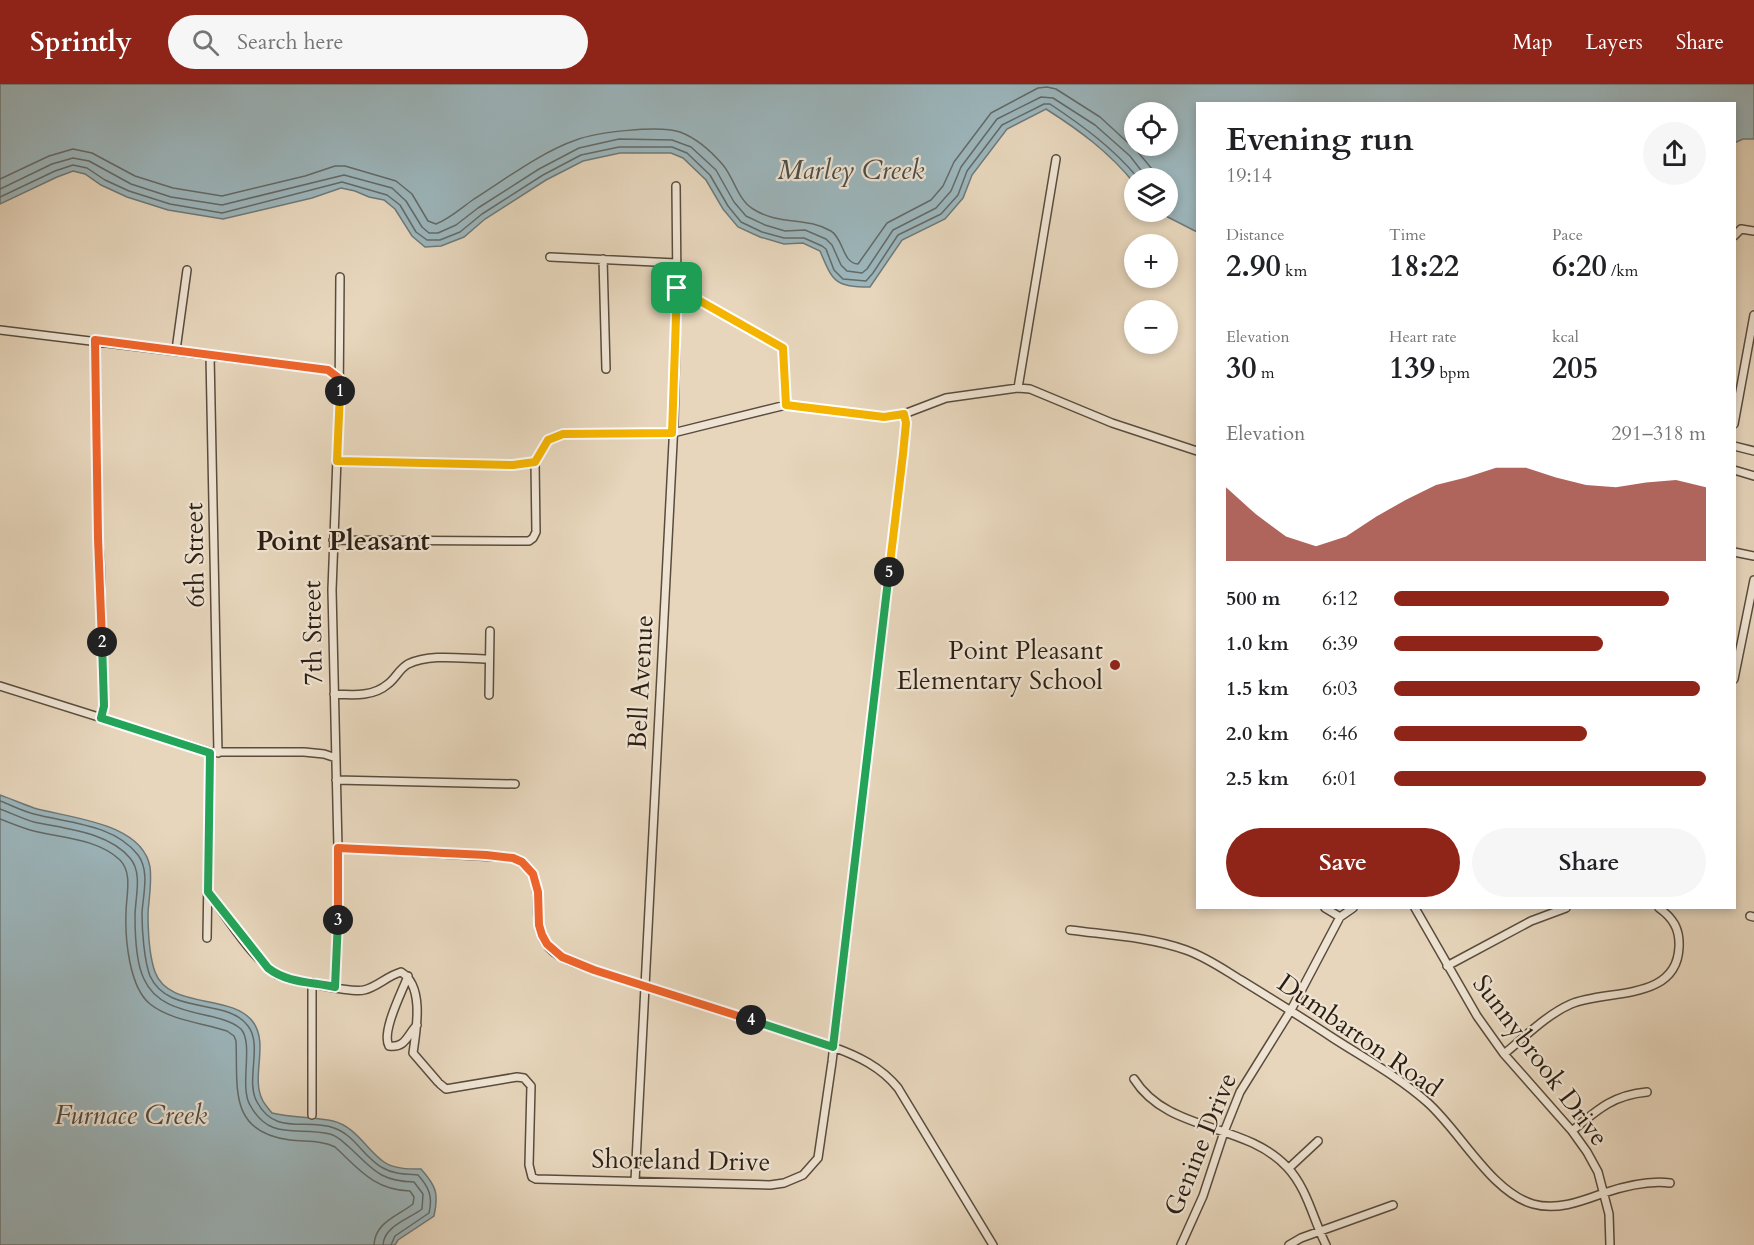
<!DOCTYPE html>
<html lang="en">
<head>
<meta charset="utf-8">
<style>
	body { margin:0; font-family:Cardo,serif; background:#f6f6f6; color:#202124; height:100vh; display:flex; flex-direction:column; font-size:22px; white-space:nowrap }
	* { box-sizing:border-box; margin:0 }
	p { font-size:20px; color:#757577 }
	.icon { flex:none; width:33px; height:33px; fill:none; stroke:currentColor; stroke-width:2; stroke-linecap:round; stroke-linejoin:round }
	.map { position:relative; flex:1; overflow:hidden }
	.details { position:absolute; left:1196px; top:18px; width:540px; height:807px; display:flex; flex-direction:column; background:#fff; border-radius:0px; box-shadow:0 3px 9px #0003 }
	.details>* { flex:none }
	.controls { position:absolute; left:1124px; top:18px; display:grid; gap:12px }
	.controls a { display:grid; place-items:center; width:54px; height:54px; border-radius:50%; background:#fff; box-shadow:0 3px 9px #0003; font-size:30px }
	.pin { position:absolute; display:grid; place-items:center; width:51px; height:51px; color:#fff; margin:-26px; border-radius:12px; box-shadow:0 3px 9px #0006 }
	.km { position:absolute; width:30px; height:30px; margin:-15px; border-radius:50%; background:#222; color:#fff; font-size:16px; line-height:30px; text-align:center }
	.round { display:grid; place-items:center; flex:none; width:63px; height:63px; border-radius:32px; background:#f6f6f6 }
	.summary { display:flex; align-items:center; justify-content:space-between; height:102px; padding:0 30px }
	h1 { font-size:33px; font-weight:700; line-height:45px }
	.stats { display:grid; grid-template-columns:repeat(3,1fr); gap:9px; height:102px; padding:6px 30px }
	.stats div { display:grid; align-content:center }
	.stats b { font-size:30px; font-weight:700 }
	.stats small { font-size:16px; font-weight:400 }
	.stats p { font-size:16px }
	.chart { height:168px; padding:12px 30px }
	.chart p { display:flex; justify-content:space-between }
	.chart svg { width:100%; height:108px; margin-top:6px; fill:#8f2418; opacity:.7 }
	.cta { display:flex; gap:12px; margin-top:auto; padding:12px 30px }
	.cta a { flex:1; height:69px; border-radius:36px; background:#8f2418; color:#fff; font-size:24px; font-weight:700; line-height:69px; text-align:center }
	.cta a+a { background:#f6f6f6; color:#202124 }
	ul { padding:0 30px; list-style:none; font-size:20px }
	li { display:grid; grid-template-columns:96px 72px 1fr; align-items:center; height:45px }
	li i { height:15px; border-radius:8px; background:#8f2418 }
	header { display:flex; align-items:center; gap:36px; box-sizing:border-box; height:84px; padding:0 30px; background:#8f2418; color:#fff }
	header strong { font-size:28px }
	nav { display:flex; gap:33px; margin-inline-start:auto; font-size:21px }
	.search { width:420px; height:54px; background:#f6f6f6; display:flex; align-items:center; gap:15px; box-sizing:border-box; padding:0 21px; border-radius:33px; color:#757577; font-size:22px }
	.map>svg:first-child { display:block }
	.water { fill:#9cb6bc; stroke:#6e7978; stroke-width:1.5; fill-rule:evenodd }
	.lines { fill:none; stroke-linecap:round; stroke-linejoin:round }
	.shore { stroke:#636a68; stroke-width:1.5 }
	.minor-casing { stroke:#594c3d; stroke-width:10 }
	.minor { stroke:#efe4d3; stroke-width:7 }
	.split-1-casing { stroke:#fff; stroke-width:12 }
	.split-2-casing { stroke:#fff; stroke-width:12 }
	.split-3-casing { stroke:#fff; stroke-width:12 }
	.split-4-casing { stroke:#fff; stroke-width:12 }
	.split-5-casing { stroke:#fff; stroke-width:12 }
	.split-6-casing { stroke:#fff; stroke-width:12 }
	.split-1 { stroke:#f5b400; stroke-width:8 }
	.split-2 { stroke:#f0652b; stroke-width:8 }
	.split-3 { stroke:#22a559; stroke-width:8 }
	.split-4 { stroke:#f0652b; stroke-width:8 }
	.split-5 { stroke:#22a559; stroke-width:8 }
	.split-6 { stroke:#f5b400; stroke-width:8 }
	.poi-dot { fill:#8f2418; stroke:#efe4d3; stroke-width:2 }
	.labels { text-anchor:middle; stroke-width:4.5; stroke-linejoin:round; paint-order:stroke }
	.street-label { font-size:26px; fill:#2a1e13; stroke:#efe4d3 }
	.poi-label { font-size:26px; fill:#2a1e13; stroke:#efe4d3; text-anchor:end }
	.water-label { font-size:27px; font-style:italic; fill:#4c4c46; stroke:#efe4d3 }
	.neighbourhood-label { font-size:27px; font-weight:bold; fill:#2a1e13; stroke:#efe4d3 }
</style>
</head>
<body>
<header>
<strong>Sprintly</strong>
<div class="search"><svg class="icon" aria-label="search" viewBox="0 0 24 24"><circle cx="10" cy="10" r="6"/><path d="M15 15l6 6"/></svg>Search here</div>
<nav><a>Map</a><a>Layers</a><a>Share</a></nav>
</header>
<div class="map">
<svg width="1754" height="1161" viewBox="0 0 1754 1161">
	<rect width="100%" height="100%" fill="#e7d6bc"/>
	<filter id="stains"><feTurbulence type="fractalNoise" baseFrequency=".00333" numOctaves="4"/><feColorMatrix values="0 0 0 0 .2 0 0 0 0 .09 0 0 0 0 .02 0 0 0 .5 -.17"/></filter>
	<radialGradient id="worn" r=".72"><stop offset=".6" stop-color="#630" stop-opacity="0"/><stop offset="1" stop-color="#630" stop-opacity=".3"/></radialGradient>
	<path class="water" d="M0,0h1754v55h-11l-9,4v-39h-537v128l-39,-20h9v-34h-33v5c-25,-31 -55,-53 -88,-74l-39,20 -35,46 -9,23 -18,21 -43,21 -32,47c-35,0 -37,-5 -50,-36l-17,-8 -19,1 -24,-7 -22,-10 -15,-18 -17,-29 -23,-22 -12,-5h-51l-37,8 -37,19 -61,39 -21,18 -23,9 -16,1 -13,-11 -17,-27 -11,-9 -15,-3 -14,-6 -14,-3 -29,10 -89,21 -55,-9 -41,-13 -26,-12 -16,-11 -12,-3 -16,6 -57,27zM1134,28h33v34h-33z
		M0,711c11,4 23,9 34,13 34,10 108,14 116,59 2,15 -1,31 -2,46 0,18 1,42 7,59 14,38 77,21 98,50 16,22 -2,54 9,77 2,5 7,10 10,14 21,5 43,4 61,8 22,5 34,29 51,41 10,7 25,7 37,7 15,17 18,24 13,47l-36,24 -3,5h-395z"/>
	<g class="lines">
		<path class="shore" d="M0,95l49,-23 24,-7 19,4 43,23 38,12 49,8 83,-20 30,-10h10l51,15 16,13 16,27 8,3c15,-6 25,-16 38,-25 30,-19 69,-48 102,-59 21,-8 83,-15 104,-8 16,6 31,19 43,33 11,13 15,35 30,44 27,17 52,7 78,22 13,8 11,32 27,33l29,-41 44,-23 12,-14 11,-24 37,-49 47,-25 9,-1 9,2 44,28 37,34 15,18 4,9
			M0,105l52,-25 21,-6 16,3 42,23 40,13 51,8 122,-30 48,13 14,13 16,26 7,6h9l18,-8 22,-17 61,-39 40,-21 40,-9 53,1 19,7 25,23 18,32 12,14 19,9 20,6 20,-1 21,9 6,6 9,20 6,6 15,2 5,-4 26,-39 43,-22 15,-17 10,-24 36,-48 44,-22 12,1 42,27 35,31 17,22
			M0,113l55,-26 18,-6 14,3 18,12 24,11 41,13 52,9 120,-31 45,13 13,10 16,27 11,8h13l20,-8 22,-18 61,-39 38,-20 38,-8h53l15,6 23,22 18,31 13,16 21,10 22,6h20l18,8 4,3 8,21 9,9 23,2 7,-8 25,-38 43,-21 17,-19 9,-24 35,-46 42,-21h6c33,22 63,44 88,74
			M0,717c11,4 22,10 34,13 34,9 80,10 104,41 12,16 5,40 4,58 0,17 2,47 8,63 18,40 77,21 98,50 15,19 -3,55 9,76 18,34 49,16 77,26 21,7 30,30 49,40 10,6 23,6 35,7 11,12 15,22 11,38l-34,23 -4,9
			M0,725c11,4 23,10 34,13 32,7 74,10 96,36 13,15 5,40 5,58 0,17 1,47 9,63 13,30 48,32 77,40 7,2 14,5 20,10 13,15 -2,57 9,76 20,37 48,21 80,29 8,2 13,8 19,13 24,22 30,34 65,35l9,12 -1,15c-13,10 -38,17 -39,36
			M0,735c10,4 20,8 30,11 29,8 67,8 90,30 13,13 6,36 6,53 -1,25 3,74 24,91 20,16 52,19 77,27l7,5 2,5c2,47 -8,91 54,99 15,2 32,0 45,7 24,22 39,43 75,44l4,6 -1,7c-15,12 -38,18 -39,41"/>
		<defs>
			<path id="minor" d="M1734,152l7,-7 13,2
				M550,173l126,6
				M603,175l3,110
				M677,204l106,60 3,57
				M0,246l328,40 12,9
				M95,256l3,198 2,21 4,147 -3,12
				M176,266l11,-80
				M210,271l8,398
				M1018,304l38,-229
				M1734,340l20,-109
				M1734,362l20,5
				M337,377l176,4 22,-3
				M535,378l13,-22 15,-6 110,-1 113,-28 98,12 20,-3 42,-16 72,-10 12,1 82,34 85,28
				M1734,386l20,6
				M333,456l196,1 4,-3 3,-6 -1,-70
				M1734,468l20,4
				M1734,595l20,-99
				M0,602l210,66h94l20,2 12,4
				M334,610c19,1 39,3 54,-10 8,-6 11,-15 20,-20 23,-11 56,-5 80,-5
				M489,611l1,-64
				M336,696l179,4
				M338,764l175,10c41,18 13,57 33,86 11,15 32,20 48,26l239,77c25,9 48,20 65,41l95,157
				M208,808c21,28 41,62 69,83 15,5 74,18 87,15 13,-3 23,-14 37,-18 24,14 15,59 12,81l25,29
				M1325,824l15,9
				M1415,824l62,108 27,38 68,77 15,21 11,20 11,42 1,31
				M1750,832l4,1
				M1070,846c38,5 79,7 116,20 20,7 37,19 55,30 31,19 62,38 92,58 31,20 66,39 94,64 33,29 64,90 106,102 24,7 49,-3 71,-11 21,-7 44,-13 66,-10
				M207,854l3,-186
				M1447,882l84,-45 35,-13
				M408,892c-6,16 -27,56 -19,70 17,2 18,-11 28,-21
				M335,903l3,-58v-81l-6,-258 7,-184 1,-129
				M1504,970c21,-17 42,-39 67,-50 35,-15 106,-2 108,-57 1,-18 -6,-29 -20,-39
				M1134,995c34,54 111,43 153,88 20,21 26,52 39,78
				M440,1000l6,5 71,-12 7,1 7,8 -2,79 3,12 4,2 234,6 14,-2 19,-8 15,-17 14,-96 44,-383 27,-225 3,-31 -2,-9
				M312,1031v-133
				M1572,1047c25,-21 41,-36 75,-39
				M1289,1084l29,-27
				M635,1097l39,-758 3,-135 -1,-102
				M1181,1161l22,-49 21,-64 16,-40 51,-82 49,-93 13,-9
				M1289,1161l12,-7 92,-33"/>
		</defs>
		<use href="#minor" class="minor-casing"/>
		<use href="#minor" class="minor"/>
	</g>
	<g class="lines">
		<defs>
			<path id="split-1" d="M340,307l-3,70 176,4 22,-3 13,-22 15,-6 109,-1 5,-145"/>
			<path id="split-2" d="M102,558l-4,-104 -3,-198 233,30 12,9v12"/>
			<path id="split-3" d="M102,558l2,64 -3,12 109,35 -2,139 60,76c19,15 44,14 67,19l3,-67"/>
			<path id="split-4" d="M338,836v-72l148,7 27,3 9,4 11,12 5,18 1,33 3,10 5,9 15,13 32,13 157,50"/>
			<path id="split-5" d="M751,936l82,27 56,-475"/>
			<path id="split-6" d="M677,204l106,60 3,57 98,12 20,-3 2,9 -3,31 -14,118"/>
		</defs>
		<use href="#split-1" class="split-1-casing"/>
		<use href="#split-2" class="split-2-casing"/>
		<use href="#split-3" class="split-3-casing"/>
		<use href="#split-4" class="split-4-casing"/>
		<use href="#split-5" class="split-5-casing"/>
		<use href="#split-6" class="split-6-casing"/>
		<use href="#split-1" class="split-1"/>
		<use href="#split-2" class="split-2"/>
		<use href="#split-3" class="split-3"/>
		<use href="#split-4" class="split-4"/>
		<use href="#split-5" class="split-5"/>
		<use href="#split-6" class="split-6"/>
	</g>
	<circle class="poi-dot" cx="1115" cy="581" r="6"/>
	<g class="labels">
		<g class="street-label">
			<text transform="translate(194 471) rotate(-91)" y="9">6th Street</text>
			<text transform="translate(312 549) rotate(-91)" y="9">7th Street</text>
			<text transform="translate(640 598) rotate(-87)" y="9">Bell Avenue</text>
			<text transform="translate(1360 951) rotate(35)" y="9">Dumbarton Road</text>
			<text transform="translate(1541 976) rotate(53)" y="9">Sunnybrook Drive</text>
			<text transform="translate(1200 1060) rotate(-68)" y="9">Genine Drive</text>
			<text transform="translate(681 1076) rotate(1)" y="9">Shoreland Drive</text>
		</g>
		<g class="poi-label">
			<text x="1103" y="575">Point Pleasant<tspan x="1103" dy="30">Elementary School</tspan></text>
		</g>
		<g class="water-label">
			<text x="851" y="95">Marley Creek</text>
			<text x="131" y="1040">Furnace Creek</text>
		</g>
		<g class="neighbourhood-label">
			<text x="343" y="466">Point Pleasant</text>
		</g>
	</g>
	<rect width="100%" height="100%" filter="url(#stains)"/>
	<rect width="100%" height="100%" fill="url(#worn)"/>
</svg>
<div class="controls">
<a><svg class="icon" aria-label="locate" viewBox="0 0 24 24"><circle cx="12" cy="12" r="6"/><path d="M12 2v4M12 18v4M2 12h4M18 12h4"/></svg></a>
<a><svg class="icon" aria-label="layers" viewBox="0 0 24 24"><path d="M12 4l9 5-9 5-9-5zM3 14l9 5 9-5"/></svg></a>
<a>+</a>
<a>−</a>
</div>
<div class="pin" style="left:677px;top:204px;background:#1e9e55"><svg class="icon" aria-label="arrive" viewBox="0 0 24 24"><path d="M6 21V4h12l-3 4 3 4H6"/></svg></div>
<b class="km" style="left:340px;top:307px">1</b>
<b class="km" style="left:102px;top:558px">2</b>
<b class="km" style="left:338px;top:836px">3</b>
<b class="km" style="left:751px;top:936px">4</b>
<b class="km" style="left:889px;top:488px">5</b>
<section class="details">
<div class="summary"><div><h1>Evening run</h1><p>19:14</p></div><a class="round"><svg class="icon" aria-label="share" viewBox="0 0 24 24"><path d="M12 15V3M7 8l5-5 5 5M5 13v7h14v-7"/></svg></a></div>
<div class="stats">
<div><p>Distance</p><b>2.90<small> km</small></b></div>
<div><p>Time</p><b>18:22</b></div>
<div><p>Pace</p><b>6:20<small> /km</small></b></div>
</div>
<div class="stats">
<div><p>Elevation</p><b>30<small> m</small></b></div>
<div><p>Heart rate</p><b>139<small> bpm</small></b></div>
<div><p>kcal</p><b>205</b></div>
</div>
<div class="chart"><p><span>Elevation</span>291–318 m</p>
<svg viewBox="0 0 160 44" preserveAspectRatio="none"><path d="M0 44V14L10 25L20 34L30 38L40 34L50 26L60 19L70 13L80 10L90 6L100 6L110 10L120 13L130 14L140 12L150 11L160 14V44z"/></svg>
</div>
<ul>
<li><b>500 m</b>6:12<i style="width:88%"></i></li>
<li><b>1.0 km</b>6:39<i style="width:67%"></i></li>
<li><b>1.5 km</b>6:03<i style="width:98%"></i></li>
<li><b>2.0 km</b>6:46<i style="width:62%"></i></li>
<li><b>2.5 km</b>6:01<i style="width:100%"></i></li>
</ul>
<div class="cta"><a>Save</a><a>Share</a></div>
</section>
</div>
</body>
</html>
